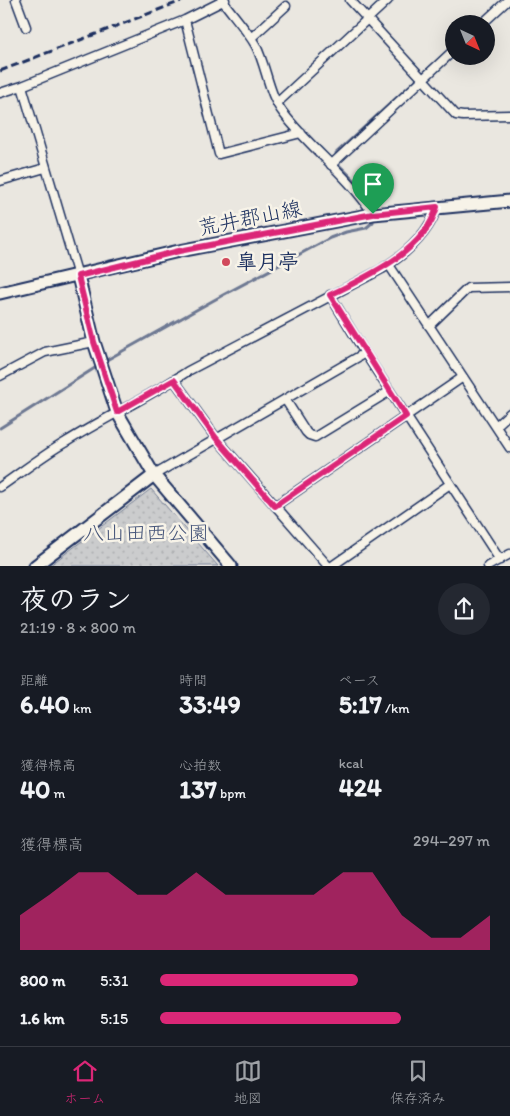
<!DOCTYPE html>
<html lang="ja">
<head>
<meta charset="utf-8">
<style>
	body { margin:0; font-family:Itim,"Klee One",sans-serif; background:#242831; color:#f1f3f6; height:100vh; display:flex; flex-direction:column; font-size:19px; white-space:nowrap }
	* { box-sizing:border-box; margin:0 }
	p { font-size:16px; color:#9ea1a6 }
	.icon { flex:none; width:28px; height:28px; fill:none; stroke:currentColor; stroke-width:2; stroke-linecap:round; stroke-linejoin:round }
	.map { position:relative; height:566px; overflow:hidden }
	.drawer { display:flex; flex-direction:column; background:#171b24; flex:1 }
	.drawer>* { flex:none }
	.needle { width:32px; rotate:137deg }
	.tools { position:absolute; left:445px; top:15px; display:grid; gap:10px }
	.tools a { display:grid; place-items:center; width:50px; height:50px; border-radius:50%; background:#171b24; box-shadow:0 5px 20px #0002; font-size:25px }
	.pin { position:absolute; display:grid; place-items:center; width:42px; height:42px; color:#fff; margin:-51px -21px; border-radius:50% 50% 50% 0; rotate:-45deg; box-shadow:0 0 5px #0007 }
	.pin .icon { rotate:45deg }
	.round { display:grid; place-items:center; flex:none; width:52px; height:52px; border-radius:26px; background:#242831 }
	.overview { display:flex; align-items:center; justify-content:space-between; height:85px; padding:0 20px }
	h1 { font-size:28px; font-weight:700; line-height:38px }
	.metrics { display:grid; grid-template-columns:repeat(3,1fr); gap:8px; height:85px; padding:5px 20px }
	.metrics div { display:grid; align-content:center }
	.metrics b { font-size:25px; font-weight:700 }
	.metrics small { font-size:14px; font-weight:400 }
	.metrics p { font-size:14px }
	.chart { height:140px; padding:10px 20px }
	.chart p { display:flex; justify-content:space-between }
	.chart svg { width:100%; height:90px; margin-top:5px; fill:#db2777; opacity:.7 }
	ul { padding:0 20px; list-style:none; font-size:16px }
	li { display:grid; grid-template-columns:80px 60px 1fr; align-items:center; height:38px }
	li i { height:12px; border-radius:6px; background:#db2777 }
	.menu { display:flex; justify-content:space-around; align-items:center; height:70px; border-top:1px solid #363941; background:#171b24; font-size:14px; color:#9ea1a6 }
	.menu a { display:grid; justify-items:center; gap:2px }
	.menu .selected { color:#db2777 }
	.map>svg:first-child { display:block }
	.green { fill:url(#green-dots); stroke:#737e96 }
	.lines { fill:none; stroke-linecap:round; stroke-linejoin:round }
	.stream { stroke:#6d7892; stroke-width:3 }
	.street-casing { stroke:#1b2f5e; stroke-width:11 }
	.secondary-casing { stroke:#1b2f5e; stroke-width:15 }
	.street { stroke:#f7f3e8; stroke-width:8 }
	.secondary { stroke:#f7f3e8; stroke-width:11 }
	.rail { stroke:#1b2f5e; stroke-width:3; stroke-dasharray:8 4; stroke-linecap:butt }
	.route-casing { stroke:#fff; stroke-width:10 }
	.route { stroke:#db2777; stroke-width:6 }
	.poi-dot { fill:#d1495b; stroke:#f7f3e8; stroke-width:2 }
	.labels { text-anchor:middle; stroke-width:5; stroke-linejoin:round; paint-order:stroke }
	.street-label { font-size:21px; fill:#1b2f5e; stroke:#f7f3e8 }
	.poi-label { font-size:21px; font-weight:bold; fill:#1b2f5e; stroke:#f7f3e8; text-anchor:start }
	.park-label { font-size:21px; fill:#47567a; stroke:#f7f3e8 }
</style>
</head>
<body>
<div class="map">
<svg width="510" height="566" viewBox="0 0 510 566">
	<defs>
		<pattern id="green-dots" width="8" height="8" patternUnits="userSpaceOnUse" patternTransform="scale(1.25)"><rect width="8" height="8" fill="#cbcccd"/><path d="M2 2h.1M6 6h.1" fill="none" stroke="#aeb0b2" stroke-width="1.8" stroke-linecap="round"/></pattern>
	</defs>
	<rect width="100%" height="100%" fill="#eae7e0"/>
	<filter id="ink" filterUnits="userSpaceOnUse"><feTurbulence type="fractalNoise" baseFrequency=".02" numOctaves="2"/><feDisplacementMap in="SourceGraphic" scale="10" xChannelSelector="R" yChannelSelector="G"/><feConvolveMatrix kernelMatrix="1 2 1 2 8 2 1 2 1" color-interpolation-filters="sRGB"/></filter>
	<g filter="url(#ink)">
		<path class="green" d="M151,489l67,77h-169z"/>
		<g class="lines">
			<path class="stream" d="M477,24l5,-5
				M374,210v-11l-35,-34 -3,-12 118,-108
				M103,362l120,-67 107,-57 16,-6 20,-4 7,-6v-5
				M0,428l98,-62"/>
			<defs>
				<path id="street" d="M16,0l10,27
					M222,0c11,15 25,30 34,46 11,22 12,48 28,68 27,35 65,62 89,100
					M350,0l106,115 7,1 47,-1
					M185,20l34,134 82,-21
					M482,24l26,-24
					M251,38l35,-32
					M22,86l56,190
					M0,93l22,-7 163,-66 40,-20
					M277,103l111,-103
					M331,165l123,-115
					M0,181l45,-13
					M389,265l121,183
					M330,295l35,58 135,207
					M429,326l39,-38 42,-1
					M0,376l45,-24 49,-10
					M174,380l42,58 112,128
					M285,399l21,33 3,3 6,2 75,-46
					M496,426l14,-13
					M154,475l211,-122
					M0,487c22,-15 43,-32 66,-45 40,-25 83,-45 122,-71l194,-102c22,-14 47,-35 55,-62
					M275,506l188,-129
					M332,566l118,-82
					M488,566l22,-12"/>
				<path id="secondary" d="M0,293l179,-42 194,-37 137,-13
					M154,475l77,91
					M35,566l119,-91 -37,-63 -23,-70 -16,-66"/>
			</defs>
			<use href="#street" class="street-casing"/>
			<use href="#secondary" class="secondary-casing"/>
			<use href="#street" class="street"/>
			<use href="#secondary" class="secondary"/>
			<path class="rail" d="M0,71l184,-71"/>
		</g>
	</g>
	<g class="lines" filter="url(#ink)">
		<defs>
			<path id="route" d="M437,207c-13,45 -69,69 -107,88l76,121 -131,90 -59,-68 -42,-58 -57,32 -23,-70 -16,-66 101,-25 194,-37z"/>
		</defs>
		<use href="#route" class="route-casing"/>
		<use href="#route" class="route"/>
	</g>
	<circle class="poi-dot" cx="226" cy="262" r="5"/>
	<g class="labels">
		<g class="street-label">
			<text transform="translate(250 218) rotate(-11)" y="7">荒井郡山線</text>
		</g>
		<g class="poi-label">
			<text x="236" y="269">皐月亭</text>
		</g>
		<g class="park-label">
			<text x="146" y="540">八山田西公園</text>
		</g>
	</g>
</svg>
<div class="tools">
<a><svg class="needle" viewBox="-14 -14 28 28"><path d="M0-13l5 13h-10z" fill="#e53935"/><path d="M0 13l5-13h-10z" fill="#9ea1a6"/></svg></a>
</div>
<div class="pin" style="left:373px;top:214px;background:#1e9e55"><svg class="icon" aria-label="arrive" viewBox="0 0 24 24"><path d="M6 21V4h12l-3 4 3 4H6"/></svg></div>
</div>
<section class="drawer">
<div class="overview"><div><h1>夜のラン</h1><p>21:19 · 8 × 800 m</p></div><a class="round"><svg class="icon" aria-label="share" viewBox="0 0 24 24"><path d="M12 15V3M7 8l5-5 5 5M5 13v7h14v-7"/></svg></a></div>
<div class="metrics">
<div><p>距離</p><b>6.40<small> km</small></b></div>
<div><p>時間</p><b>33:49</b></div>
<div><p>ペース</p><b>5:17<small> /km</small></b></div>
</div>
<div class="metrics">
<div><p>獲得標高</p><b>40<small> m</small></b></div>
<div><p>心拍数</p><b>137<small> bpm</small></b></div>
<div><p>kcal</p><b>424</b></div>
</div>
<div class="chart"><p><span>獲得標高</span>294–297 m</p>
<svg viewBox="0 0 160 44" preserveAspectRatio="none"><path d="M0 44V27L10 17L20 6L30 6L40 17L50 17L60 6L70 17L80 17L90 17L100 17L110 6L120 6L130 27L140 38L150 38L160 27V44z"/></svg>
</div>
<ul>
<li><b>800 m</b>5:31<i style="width:60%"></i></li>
<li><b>1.6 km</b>5:15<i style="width:73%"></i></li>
</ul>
</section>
<nav class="menu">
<a class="selected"><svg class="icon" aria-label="home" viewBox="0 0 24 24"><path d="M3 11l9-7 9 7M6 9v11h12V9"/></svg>ホーム</a>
<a><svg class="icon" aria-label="map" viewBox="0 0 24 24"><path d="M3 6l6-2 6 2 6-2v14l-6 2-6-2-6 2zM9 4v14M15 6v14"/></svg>地図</a>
<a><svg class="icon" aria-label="saved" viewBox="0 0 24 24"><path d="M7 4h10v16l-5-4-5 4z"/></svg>保存済み</a>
</nav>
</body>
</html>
